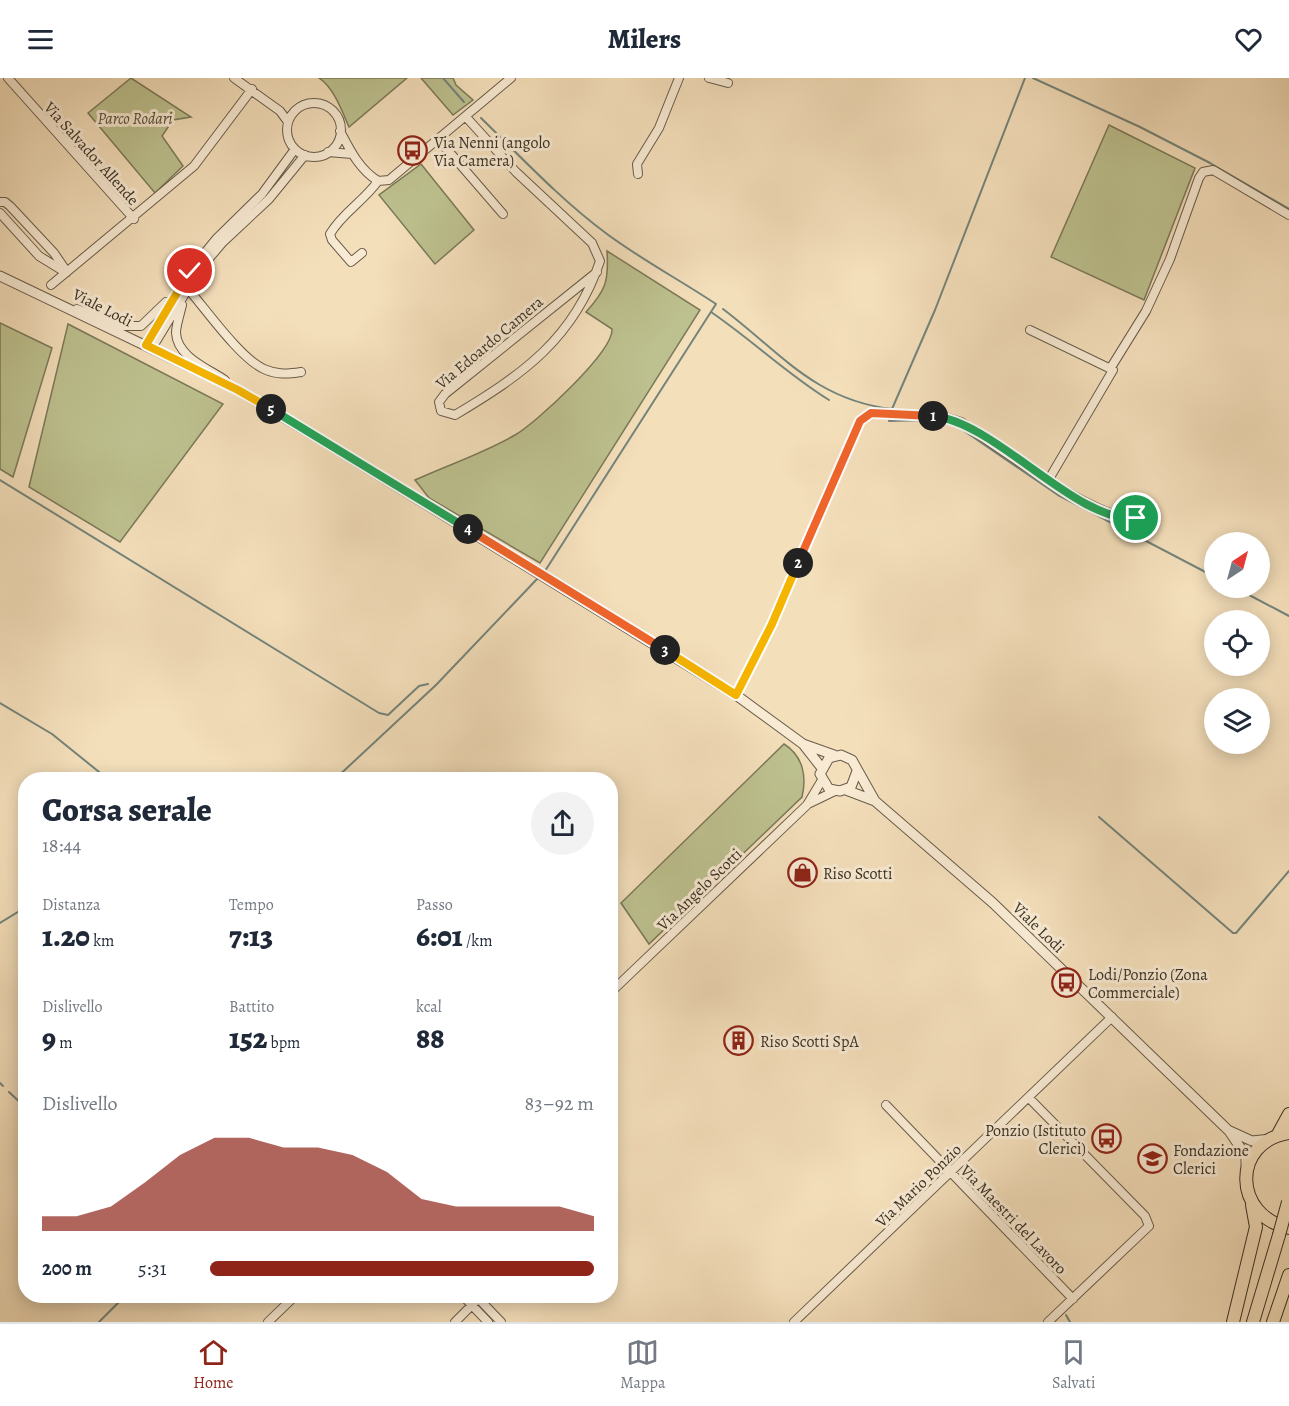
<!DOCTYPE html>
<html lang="it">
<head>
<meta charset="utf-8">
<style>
	body { margin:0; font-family:Alegreya,serif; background:#f2f2f3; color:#1f2937; height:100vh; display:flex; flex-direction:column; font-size:22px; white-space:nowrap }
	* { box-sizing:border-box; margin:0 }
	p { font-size:20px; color:#747a83 }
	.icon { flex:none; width:33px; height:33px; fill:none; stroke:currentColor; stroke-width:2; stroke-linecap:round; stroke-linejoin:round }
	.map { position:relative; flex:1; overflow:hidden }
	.details { position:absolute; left:18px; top:694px; width:600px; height:531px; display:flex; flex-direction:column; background:#fff; border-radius:24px; box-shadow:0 3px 15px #0003 }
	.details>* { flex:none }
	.needle { width:39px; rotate:36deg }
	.controls { position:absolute; left:1204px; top:454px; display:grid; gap:12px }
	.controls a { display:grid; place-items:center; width:66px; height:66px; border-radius:50%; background:#fff; box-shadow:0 3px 15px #0003; font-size:30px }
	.pin { position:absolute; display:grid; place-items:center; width:51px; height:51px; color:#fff; margin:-26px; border:3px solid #fff; border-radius:50%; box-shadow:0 2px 6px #0007 }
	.km { position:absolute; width:30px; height:30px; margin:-15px; border-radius:50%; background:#222; color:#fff; font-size:16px; line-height:30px; text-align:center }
	.round { display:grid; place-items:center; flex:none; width:63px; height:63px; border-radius:32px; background:#f2f2f3 }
	.head { display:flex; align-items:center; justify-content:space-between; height:102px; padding:0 24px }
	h1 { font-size:33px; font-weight:800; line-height:45px }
	.stats { display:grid; grid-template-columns:repeat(3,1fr); gap:9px; height:102px; padding:6px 24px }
	.stats div { display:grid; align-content:center }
	.stats b { font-size:30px; font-weight:800 }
	.stats small { font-size:16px; font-weight:400 }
	.stats p { font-size:16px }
	.chart { height:168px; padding:12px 24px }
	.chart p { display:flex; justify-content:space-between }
	.chart svg { width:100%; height:108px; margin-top:6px; fill:#8f2418; opacity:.7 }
	ul { padding:0 24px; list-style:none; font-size:20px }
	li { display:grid; grid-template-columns:96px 72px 1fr; align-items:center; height:45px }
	li i { height:15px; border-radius:8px; background:#8f2418 }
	header { display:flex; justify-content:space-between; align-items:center; height:78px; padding:0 24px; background:#fff; font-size:27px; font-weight:800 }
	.tab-bar { display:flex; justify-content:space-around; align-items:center; height:84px; border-top:2px solid #e0e1e3; background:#fff; font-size:16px; color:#747a83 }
	.tab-bar a { display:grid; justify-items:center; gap:3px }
	.tab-bar .current { color:#8f2418 }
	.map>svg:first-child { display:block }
	.green { fill:#bdc18f; stroke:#7b795a; stroke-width:1.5 }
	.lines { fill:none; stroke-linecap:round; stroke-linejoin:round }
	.stream { stroke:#74847b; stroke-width:2 }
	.minor-casing { stroke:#685c4a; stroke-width:10 }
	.tertiary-casing { stroke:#685c4a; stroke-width:11 }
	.primary-casing { stroke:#393125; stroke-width:14 }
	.minor { stroke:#f8ead3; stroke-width:8 }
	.tertiary { stroke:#f8ead3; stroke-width:9 }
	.primary { stroke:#f4dfbb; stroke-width:12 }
	.primary-bridge-casing { stroke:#393125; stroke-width:14; stroke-linecap:butt }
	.primary-bridge { stroke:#f4dfbb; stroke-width:12 }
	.split-1-casing { stroke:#fff; stroke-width:12 }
	.split-2-casing { stroke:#fff; stroke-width:12 }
	.split-3-casing { stroke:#fff; stroke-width:12 }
	.split-4-casing { stroke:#fff; stroke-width:12 }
	.split-5-casing { stroke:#fff; stroke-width:12 }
	.split-6-casing { stroke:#fff; stroke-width:12 }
	.split-1 { stroke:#22a559; stroke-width:8 }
	.split-2 { stroke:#f0652b; stroke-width:8 }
	.split-3 { stroke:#f5b400; stroke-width:8 }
	.split-4 { stroke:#f0652b; stroke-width:8 }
	.split-5 { stroke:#22a559; stroke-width:8 }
	.split-6 { stroke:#f5b400; stroke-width:8 }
	.labels { text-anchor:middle; stroke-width:6; stroke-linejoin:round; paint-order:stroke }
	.park-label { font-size:16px; font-style:italic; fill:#534e3a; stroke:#f8ead3 }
	.poi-label { font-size:16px; fill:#393125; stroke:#f8ead3; text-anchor:start }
	.street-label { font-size:16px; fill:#393125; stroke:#f8ead3 }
</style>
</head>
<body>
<header><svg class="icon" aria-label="menu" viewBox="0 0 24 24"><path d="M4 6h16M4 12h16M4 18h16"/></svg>Milers<svg class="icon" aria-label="heart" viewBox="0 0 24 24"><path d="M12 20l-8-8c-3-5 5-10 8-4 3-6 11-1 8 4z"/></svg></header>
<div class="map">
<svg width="1289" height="1244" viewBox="0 0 1289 1244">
	<rect width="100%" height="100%" fill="#f4dfbb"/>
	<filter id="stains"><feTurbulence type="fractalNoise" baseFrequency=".00333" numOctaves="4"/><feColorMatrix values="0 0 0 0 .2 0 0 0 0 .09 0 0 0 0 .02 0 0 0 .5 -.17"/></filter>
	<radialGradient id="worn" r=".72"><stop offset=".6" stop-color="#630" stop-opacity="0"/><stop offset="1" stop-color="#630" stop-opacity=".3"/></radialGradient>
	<path class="green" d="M131,0l60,39 -18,3 -11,16 21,30 -28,27 -67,-80z
		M319,0h88l-58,49c-7,-16 -15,-39 -30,-49z
		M421,0h32l3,7 17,15 -20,15z
		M1109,47l86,43 -51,132 -93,-43z
		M421,86l53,66 -39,34 -56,-69z
		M607,173l93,59 -160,253 -111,-65 -14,-18c33,-15 69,-27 100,-45 21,-12 99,-84 97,-106l-26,-17c20,-22 23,-31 21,-61z
		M0,245l52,25 -39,129 -13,-8z
		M68,246l155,80 -103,138 -91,-55z
		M784,666c19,12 23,32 18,53l-153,147 -28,-41z"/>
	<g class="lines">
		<path class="stream" d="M443,0l21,24
			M1033,0l107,49 70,36 79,46
			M481,40c41,40 80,82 126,116 35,26 73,46 109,70l-171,267
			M723,231c58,44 92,91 169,100l43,-99 90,-232
			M711,234c41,28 76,62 118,88
			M890,340l-1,3 41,-1 27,6 101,69 157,82
			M0,402l379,233 9,2 31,-29 9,-2
			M1236,510l53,28
			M0,625l52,31 57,46
			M334,702l102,-95 102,-107
			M1099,739l134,116h3l53,-62
			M0,845l26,-16
			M0,1005l3,3
			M9,1014l17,16
			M1066,1237l4,7
			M99,1244l26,-26"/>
		<defs>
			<path id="minor" d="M8,0l126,141
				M234,0l46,33 8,11
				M709,0l19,5
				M287 52a27 27 0 1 1 54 0a27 27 0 1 1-54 0Z
				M466,39l50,55 76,71 8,18c-26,78 -78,114 -145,154l-14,-4 -2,-9 6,-8 152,-122
				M340,53c10,19 19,38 38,50l11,-1 122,-102
				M439,62l64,74
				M328,74l24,2
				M638,96l-1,-10 22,-36 20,-50
				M0,124h5l5,4 44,47 13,19
				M0,135l39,43 26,16
				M362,175l-11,9 -19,-22 -2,-6c12,-21 34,-33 48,-53
				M51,207l143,-119 58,-77
				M189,212c18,21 52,69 75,79 13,6 24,5 37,3
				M182,227c-2,9 -6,20 -6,28 1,24 33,36 49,47
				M77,231l45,17h19l25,-24
				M1030,252l83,40 -64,109
				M145,267l45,-74 27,-33 45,-44 33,-45
				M152,270l48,-79 23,-27 46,-43 36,-44
				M1110,291l36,-58 24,-52 29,-81 4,-6 10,-2 76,45
				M736,617l36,-71 88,-203 11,-8 74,4 16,5c36,24 136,99 175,96
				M808,726l27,-13
				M610,915l197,-188 15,-25
				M1029,1020l116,118 4,10 -101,96
				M886,1027l187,194
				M463,1218l25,26
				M476,1218l25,26
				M268,1244l27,-26
				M455,1244l20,-20
				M794,1244l318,-305"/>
			<path id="tertiary" d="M0,198l238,114 82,49 416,256 67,49 18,23
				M803,666l31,11
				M857,693l-6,16 -11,4 -11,-2 -9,-15 9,-16 12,-3 11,5 23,41 118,102 236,228 17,25v11
				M846,712l29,11
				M1230,1053l22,10 19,-2"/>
			<path id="primary" d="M1289,1055c-58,9 -56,83 0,95
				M1277,1058l12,-22
				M1233,1244l23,-95 -4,-22
				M1253,1244l26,-87
				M1273,1244l16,-47"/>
		</defs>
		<use href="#minor" class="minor-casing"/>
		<use href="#tertiary" class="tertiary-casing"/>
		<use href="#primary" class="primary-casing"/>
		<use href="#minor" class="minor"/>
		<use href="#tertiary" class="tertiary"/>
		<use href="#primary" class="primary"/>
		<defs>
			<path id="primary-bridge" d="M1279,1157l9,-33"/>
		</defs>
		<use href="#primary-bridge" class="primary-bridge-casing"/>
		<use href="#primary-bridge" class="primary-bridge"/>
	</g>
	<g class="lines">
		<defs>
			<path id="split-1" d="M933,338c63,6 143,107 203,102"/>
			<path id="split-2" d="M798,485l62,-142 11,-8 62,3"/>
			<path id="split-3" d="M665,572l71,45 36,-71 26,-61"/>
			<path id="split-4" d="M468,451l197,121"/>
			<path id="split-5" d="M271,331l197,120"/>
			<path id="split-6" d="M190,193l-44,74 92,45 33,19"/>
		</defs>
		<use href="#split-1" class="split-1-casing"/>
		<use href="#split-2" class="split-2-casing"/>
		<use href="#split-3" class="split-3-casing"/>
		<use href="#split-4" class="split-4-casing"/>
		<use href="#split-5" class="split-5-casing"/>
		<use href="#split-6" class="split-6-casing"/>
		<use href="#split-1" class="split-1"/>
		<use href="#split-2" class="split-2"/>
		<use href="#split-3" class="split-3"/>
		<use href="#split-4" class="split-4"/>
		<use href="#split-5" class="split-5"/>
		<use href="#split-6" class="split-6"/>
	</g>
	<defs>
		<symbol id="bus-ring" viewBox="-11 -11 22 22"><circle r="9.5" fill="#f8ead3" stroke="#8f2418" stroke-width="1.5"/><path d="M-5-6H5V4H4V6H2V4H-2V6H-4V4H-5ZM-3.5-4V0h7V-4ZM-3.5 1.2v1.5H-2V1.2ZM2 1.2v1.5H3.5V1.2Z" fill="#8f2418"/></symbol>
		<symbol id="shop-ring" viewBox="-11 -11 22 22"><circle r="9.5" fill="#f8ead3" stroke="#8f2418" stroke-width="1.5"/><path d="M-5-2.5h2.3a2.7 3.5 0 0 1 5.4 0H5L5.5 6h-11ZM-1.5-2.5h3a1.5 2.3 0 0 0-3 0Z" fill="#8f2418"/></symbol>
		<symbol id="building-ring" viewBox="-11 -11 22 22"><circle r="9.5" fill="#f8ead3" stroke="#8f2418" stroke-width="1.5"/><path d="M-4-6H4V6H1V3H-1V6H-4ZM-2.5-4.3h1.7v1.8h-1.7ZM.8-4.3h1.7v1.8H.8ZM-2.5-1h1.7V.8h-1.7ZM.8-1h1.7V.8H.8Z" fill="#8f2418"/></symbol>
		<symbol id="school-ring" viewBox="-11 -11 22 22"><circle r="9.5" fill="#f8ead3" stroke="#8f2418" stroke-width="1.5"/><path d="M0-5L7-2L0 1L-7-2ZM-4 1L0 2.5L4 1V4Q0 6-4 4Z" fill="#8f2418"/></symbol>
	</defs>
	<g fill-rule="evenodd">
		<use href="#bus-ring" x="396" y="56" width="33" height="33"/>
		<use href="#shop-ring" x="786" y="778" width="33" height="33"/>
		<use href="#bus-ring" x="1050" y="888" width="33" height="33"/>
		<use href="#building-ring" x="722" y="946" width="33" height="33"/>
		<use href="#bus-ring" x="1090" y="1044" width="33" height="33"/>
		<use href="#school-ring" x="1136" y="1064" width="33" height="33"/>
	</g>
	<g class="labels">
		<g class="park-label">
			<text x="135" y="46">Parco Rodari</text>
		</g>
		<g class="poi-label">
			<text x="434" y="70">Via Nenni (angolo<tspan x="434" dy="18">Via Camera)</tspan></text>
			<text x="823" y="801">Riso Scotti</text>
			<text x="1088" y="902">Lodi/Ponzio (Zona<tspan x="1088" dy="18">Commerciale)</tspan></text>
			<text x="760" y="969">Riso Scotti SpA</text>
			<text x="1086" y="1058" text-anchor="end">Ponzio (Istituto<tspan x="1086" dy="18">Clerici)</tspan></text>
			<text x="1173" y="1078">Fondazione<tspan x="1173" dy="18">Clerici</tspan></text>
		</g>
		<g class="street-label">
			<text transform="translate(92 75) rotate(48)" y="6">Via Salvador Allende</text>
			<text transform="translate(103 229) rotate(27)" y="6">Viale Lodi</text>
			<text transform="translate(489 264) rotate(-40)" y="6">Via Edoardo Camera</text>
			<text transform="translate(699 811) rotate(-44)" y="6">Via Angelo Scotti</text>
			<text transform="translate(1039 849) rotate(44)" y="6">Viale Lodi</text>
			<text transform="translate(918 1107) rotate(-44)" y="6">Via Mario Ponzio</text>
			<text transform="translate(1014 1141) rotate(46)" y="6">Via Maestri del Lavoro</text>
		</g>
	</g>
	<rect width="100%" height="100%" filter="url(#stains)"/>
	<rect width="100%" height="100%" fill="url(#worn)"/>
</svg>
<div class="controls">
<a><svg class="needle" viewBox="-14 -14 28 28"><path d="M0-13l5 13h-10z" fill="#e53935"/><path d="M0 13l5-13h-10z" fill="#747a83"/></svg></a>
<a><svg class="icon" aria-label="locate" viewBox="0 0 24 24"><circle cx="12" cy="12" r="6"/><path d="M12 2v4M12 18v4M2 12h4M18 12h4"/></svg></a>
<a><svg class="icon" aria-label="layers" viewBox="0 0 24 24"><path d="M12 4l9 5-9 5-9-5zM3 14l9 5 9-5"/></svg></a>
</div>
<div class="pin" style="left:1136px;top:440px;background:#1e9e55"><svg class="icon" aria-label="arrive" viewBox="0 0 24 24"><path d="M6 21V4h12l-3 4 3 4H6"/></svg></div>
<div class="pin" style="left:190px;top:193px;background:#d93025"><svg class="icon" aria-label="check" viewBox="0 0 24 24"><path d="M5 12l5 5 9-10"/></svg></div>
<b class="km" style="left:933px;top:338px">1</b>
<b class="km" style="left:798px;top:485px">2</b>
<b class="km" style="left:665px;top:572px">3</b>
<b class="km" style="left:468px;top:451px">4</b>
<b class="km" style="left:271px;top:331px">5</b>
<section class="details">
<div class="head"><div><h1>Corsa serale</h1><p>18:44</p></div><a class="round"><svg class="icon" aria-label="share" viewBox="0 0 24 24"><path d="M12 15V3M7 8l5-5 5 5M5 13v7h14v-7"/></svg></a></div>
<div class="stats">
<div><p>Distanza</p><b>1.20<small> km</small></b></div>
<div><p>Tempo</p><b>7:13</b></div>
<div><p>Passo</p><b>6:01<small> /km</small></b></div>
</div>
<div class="stats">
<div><p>Dislivello</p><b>9<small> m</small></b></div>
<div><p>Battito</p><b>152<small> bpm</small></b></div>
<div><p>kcal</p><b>88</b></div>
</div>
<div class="chart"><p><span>Dislivello</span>83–92 m</p>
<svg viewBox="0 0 160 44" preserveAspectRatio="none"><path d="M0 44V38L10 38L20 34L30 24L40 13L50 6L60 6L70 10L80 10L90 13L100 20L110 31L120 34L130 34L140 34L150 34L160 38V44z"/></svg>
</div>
<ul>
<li><b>200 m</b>5:31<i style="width:100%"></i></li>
</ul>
</section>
</div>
<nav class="tab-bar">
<a class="current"><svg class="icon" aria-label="home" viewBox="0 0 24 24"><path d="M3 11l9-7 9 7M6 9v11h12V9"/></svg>Home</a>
<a><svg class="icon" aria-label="map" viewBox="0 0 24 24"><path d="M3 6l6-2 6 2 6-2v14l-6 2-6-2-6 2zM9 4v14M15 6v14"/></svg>Mappa</a>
<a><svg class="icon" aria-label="saved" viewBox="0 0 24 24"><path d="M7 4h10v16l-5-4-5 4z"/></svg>Salvati</a>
</nav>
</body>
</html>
